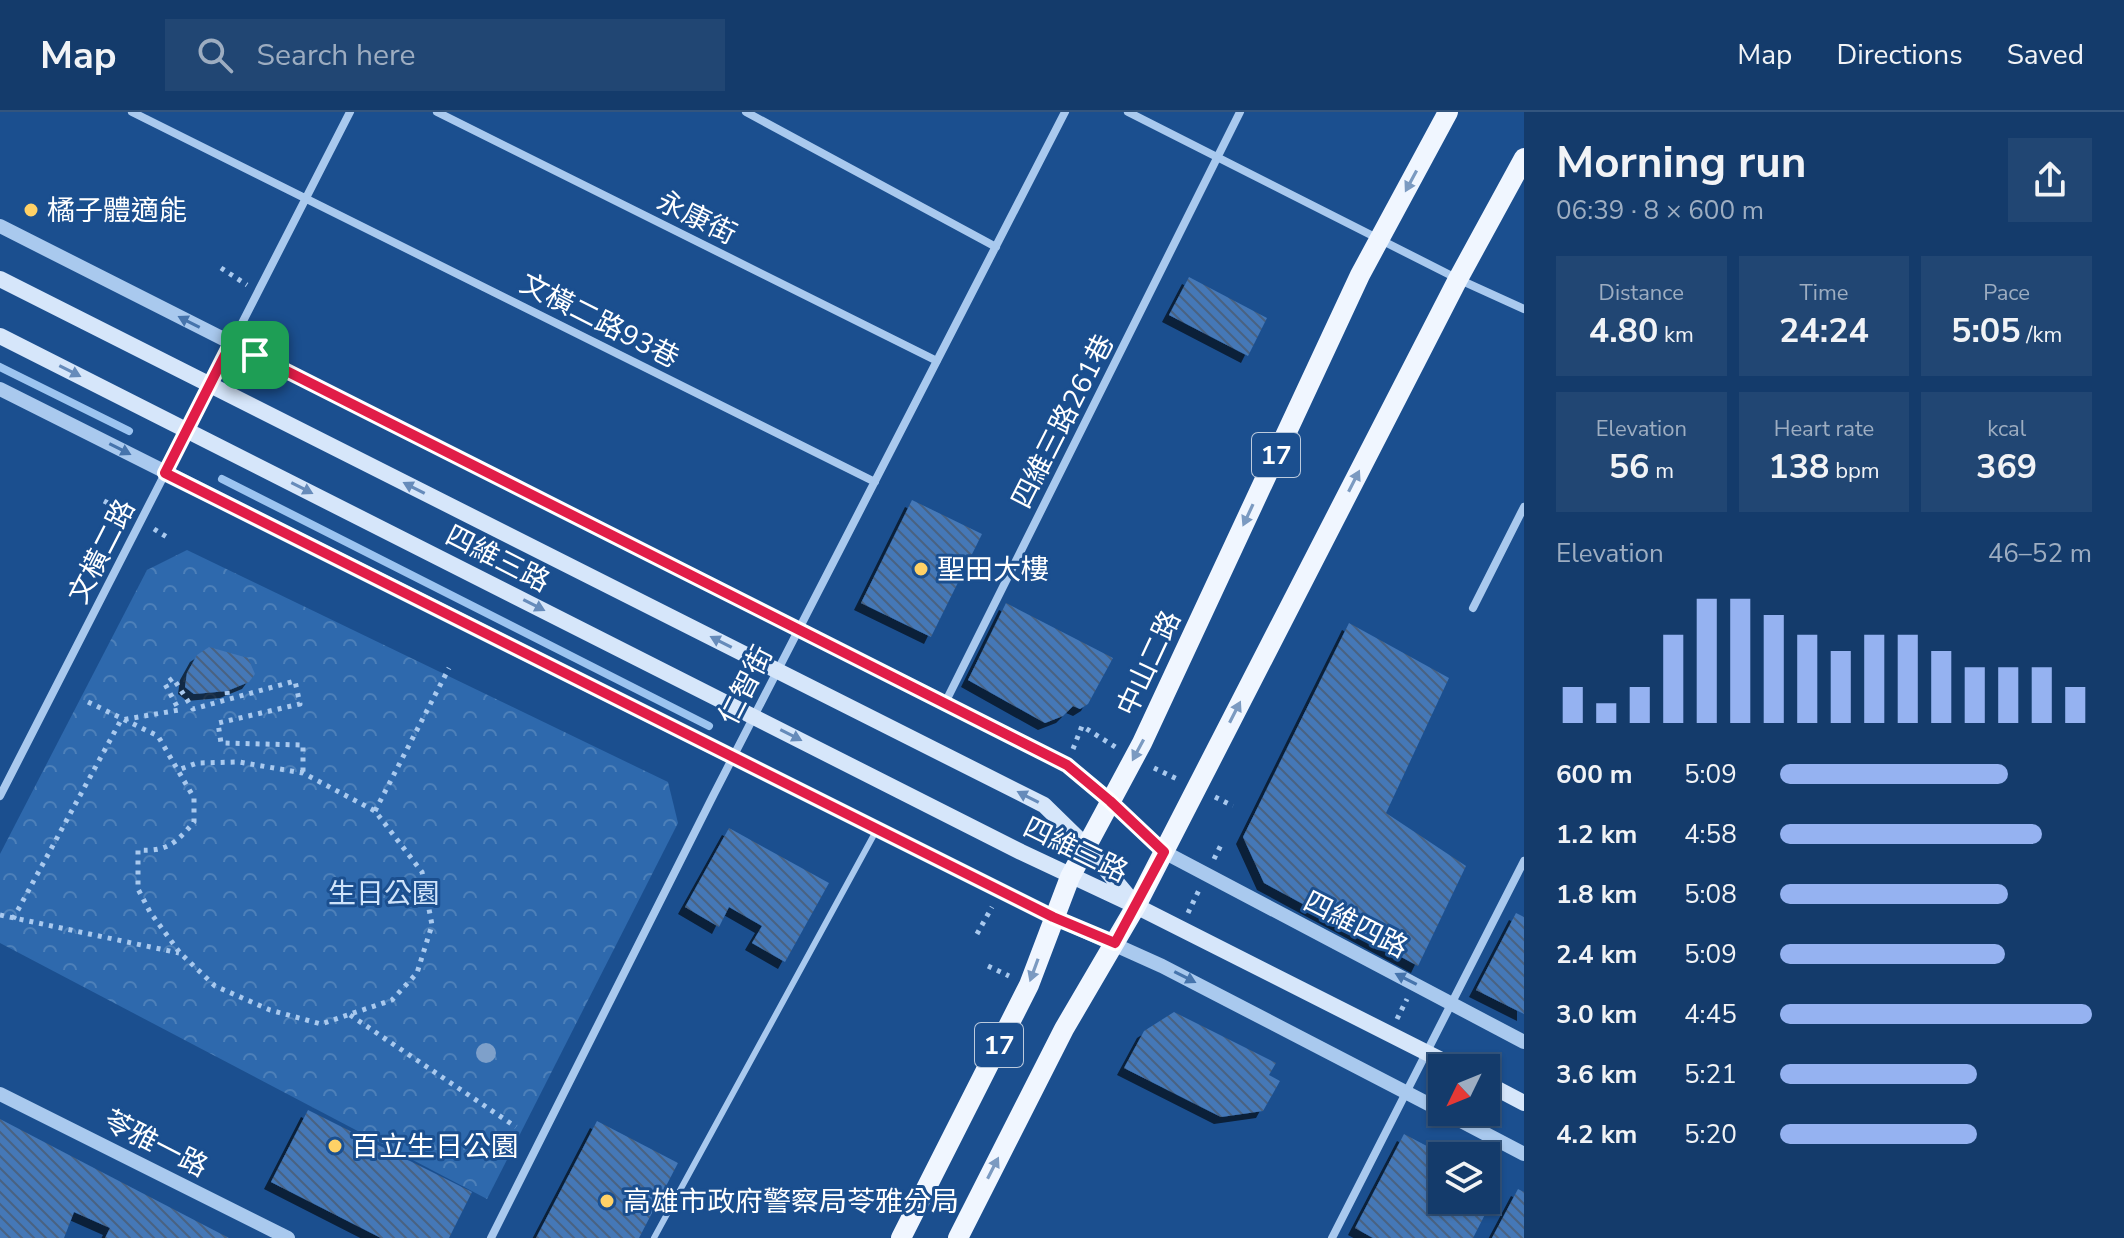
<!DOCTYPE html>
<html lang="en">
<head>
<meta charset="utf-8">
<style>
	body { margin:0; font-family:"Nunito Sans","Noto Sans TC",sans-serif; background:#214673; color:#f1f3f6; height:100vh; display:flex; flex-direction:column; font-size:30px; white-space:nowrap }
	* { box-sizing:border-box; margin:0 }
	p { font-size:26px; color:#9dadc1 }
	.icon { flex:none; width:44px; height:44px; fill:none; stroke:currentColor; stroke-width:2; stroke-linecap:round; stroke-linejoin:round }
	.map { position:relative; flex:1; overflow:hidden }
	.panel { display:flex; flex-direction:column; background:#143b6b; width:600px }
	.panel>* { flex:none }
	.needle { width:52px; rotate:227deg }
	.buttons { position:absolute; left:1428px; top:942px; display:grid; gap:16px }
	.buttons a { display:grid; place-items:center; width:72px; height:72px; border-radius:0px; background:#143b6b; box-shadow:0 2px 6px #0004,0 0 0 2px #33557e; font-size:40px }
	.pin { position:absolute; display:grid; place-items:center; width:68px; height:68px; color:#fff; margin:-34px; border-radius:16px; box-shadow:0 4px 12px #0006 }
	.round { display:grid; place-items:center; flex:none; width:84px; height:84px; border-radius:0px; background:#214673 }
	.head { display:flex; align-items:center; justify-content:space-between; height:136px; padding:0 32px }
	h1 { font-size:44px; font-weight:700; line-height:60px }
	.figures { display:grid; grid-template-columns:repeat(3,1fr); gap:12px; height:136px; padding:8px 32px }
	.figures div { display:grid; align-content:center; border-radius:0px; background:#214673; text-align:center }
	.figures b { font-size:34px; font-weight:700 }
	.figures small { font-size:22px; font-weight:400 }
	.figures p { font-size:22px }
	.chart { height:224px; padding:16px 32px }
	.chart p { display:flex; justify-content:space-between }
	.chart svg { width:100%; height:144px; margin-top:8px; stroke:#95b2f1; stroke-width:6 }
	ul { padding:0 32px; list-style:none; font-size:26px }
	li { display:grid; grid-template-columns:128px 96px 1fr; align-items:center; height:60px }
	li i { height:20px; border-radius:10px; background:#95b2f1 }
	header { display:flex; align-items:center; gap:48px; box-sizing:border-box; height:112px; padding:0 40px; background:#143b6b; border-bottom:2px solid #33557e }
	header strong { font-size:38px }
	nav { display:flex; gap:44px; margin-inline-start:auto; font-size:28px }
	.search { width:560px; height:72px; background:#214673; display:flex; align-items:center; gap:20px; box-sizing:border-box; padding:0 28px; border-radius:0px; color:#9dadc1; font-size:30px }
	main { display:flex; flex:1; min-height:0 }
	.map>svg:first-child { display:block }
	.park { fill:url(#park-crowns) }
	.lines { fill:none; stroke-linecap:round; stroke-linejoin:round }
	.stream { stroke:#9cc4f0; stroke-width:8 }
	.building { fill:url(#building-back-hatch); filter:url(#shadow) }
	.path { stroke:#a9c9ee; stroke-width:5; stroke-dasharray:4 6; stroke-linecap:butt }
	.service { stroke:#a9c9ee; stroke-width:6 }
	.minor { stroke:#a9c9ee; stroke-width:8 }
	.tertiary { stroke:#a9c9ee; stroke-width:14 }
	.secondary { stroke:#d6e6fa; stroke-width:16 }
	.primary { stroke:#f0f6ff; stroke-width:20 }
	.tree { fill:#7ea0ca }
	.oneway { fill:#7b9ac1 }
	.oneway2 { fill:#4674ac }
	.oneway3 { fill:#668bba }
	.route-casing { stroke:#fff; stroke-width:16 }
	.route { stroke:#e11d48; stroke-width:10 }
	.poi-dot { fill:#ffd166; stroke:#1b4f8f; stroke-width:3 }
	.labels { text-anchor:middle; stroke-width:6; stroke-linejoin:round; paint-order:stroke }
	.shield { fill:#1b4f8f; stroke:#bbcadd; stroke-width:2 }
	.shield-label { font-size:26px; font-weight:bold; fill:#fff }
	.poi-label { font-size:28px; fill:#fff; stroke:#1b4f8f; text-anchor:start }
	.street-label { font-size:28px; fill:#fff; stroke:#1b4f8f }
	.park-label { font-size:28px; fill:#cfe3fa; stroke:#1b4f8f }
</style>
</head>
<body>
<header>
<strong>Map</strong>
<div class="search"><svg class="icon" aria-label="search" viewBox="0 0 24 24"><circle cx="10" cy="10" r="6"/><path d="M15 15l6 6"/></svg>Search here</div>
<nav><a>Map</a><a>Directions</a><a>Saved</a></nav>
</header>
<main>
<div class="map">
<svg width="1524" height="1126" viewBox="0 0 1524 1126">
	<defs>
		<pattern id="park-crowns" width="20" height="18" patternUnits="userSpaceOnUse" patternTransform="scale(2)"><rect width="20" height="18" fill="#2e69ad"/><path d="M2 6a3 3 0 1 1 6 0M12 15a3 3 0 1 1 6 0" fill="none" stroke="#4d80b9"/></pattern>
		<pattern id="building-back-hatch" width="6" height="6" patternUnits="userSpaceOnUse" patternTransform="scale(2)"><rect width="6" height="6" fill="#4478b7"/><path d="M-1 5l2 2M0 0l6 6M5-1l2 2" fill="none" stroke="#486282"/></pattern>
		<filter id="shadow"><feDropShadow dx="-7" dy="7" stdDeviation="0" flood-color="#0009"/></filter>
	</defs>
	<rect width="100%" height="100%" fill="#1b4f8f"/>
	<path class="park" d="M187,438l481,232 10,41 -191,376 -487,-256v-89l147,-284z"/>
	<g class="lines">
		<path class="stream" d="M0,255l129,64
			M222,367l487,247"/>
	</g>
	<path class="building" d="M1189,165l78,41 -19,38 -79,-41z
		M912,388l70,34 -51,103 -70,-34z
		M1006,491l107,55 -25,46 -8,5 -7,-3 -10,10 -18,7 -77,-43z
		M1349,511l100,55 -63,135 80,53 -48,100 -154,-83 -21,-46z
		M209,535l39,11 7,16 -6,8 -22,9 -33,3 -9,-7 2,-14 10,-18z
		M729,716l100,55 -44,79 -33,-19 10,-17 -33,-19 -10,20 -34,-20z
		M1516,801l8,4v97l-48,-24z
		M1174,900l102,51 -7,12 11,6 -17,30 -42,6 -97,-49 20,-37z
		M308,998l164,82 -23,46h-68l-110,-56z
		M0,1007l94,49 135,70h-124l5,-10 -36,-16 -10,26h-64z
		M597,1009l81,42 -39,75h-103z
		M1404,1022l38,20v46h44v-23l14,8 -27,53h-100l-18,-10z
		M1518,1077l6,3v46h-32z"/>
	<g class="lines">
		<path class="path" d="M221,156l26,17
			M104,389l24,12
			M154,417l16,10
			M227,579l1,10
			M88,590l70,34 36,62v24c-18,21 -27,30 -56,28v39l12,23 30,41 35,33 55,24 51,14 71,-24 25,-27 15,-48 -10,-53 -47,-61 -72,-38 -64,-11 -42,1 -19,7
			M1073,637l9,-23 35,22
			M1154,656l23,11
			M1215,685l18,9
			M375,699l74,-143
			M1214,747l8,-16
			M1188,801l11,-23
			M0,803l179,38
			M13,807l108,-199 58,-10 -14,-26 8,-6 20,31 102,-28 5,23 -82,19 3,20 82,2v28
			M977,822l15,-27
			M988,854l21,10
			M350,903l166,112
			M1397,907l10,-20"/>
		<path class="service" d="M654,1126l222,-407"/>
		<path class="minor" d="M132,0l743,370
			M437,0l500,249
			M746,0l250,135
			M1128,0l330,167 66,30
			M1473,496l51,-101
			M945,591l295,-591
			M0,684l350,-684
			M491,1126l223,-444 351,-682
			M1332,1126l192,-377"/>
		<path class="tertiary" d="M0,114l1067,539 43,36 54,51 360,190
			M0,277l1053,528 109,49 280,145
			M0,982l288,144
			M1444,1000l80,42"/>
		<path class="secondary" d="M0,167l1044,526 43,42 46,55
			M0,224l1021,516 115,54 321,162
			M1486,971l38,20"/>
		<path class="primary" d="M901,1126l128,-253 41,-108 72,-134 218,-468 88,-163
			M958,1126l106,-209 72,-123 322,-627 66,-121"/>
	</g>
	<circle class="tree" cx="486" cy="941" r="10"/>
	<defs><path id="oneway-solid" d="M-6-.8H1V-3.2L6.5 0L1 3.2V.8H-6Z" transform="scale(2)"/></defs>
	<g class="oneway">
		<use href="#oneway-solid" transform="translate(1411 69) rotate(118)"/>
		<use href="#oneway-solid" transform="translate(1354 369) rotate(-63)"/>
		<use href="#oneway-solid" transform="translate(1248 403) rotate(115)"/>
		<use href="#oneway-solid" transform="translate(1235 600) rotate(-63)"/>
		<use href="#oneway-solid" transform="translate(1138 638) rotate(118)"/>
		<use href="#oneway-solid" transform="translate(1034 858) rotate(110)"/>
		<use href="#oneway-solid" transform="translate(993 1056) rotate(-63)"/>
	</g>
	<g class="oneway2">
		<use href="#oneway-solid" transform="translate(189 210) rotate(-153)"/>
		<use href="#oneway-solid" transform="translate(120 337) rotate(27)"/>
		<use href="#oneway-solid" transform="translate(1185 865) rotate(27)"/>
		<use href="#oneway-solid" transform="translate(1406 867) rotate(-153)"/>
	</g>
	<g class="oneway3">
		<use href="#oneway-solid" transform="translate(70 259) rotate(27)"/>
		<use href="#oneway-solid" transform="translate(302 376) rotate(27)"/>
		<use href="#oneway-solid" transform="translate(414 376) rotate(-153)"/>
		<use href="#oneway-solid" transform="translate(534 493) rotate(27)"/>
		<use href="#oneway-solid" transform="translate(721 530) rotate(-153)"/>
		<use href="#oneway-solid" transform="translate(791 623) rotate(27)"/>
		<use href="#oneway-solid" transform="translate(1028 685) rotate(-153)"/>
	</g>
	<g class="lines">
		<defs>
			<path id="route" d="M231,231l836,422 43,36 54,51 -49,91 -62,-26 -888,-444z"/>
		</defs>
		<use href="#route" class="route-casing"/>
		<use href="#route" class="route"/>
	</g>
	<g class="poi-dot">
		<circle cx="31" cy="98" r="8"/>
		<circle cx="921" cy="457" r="8"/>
		<circle cx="335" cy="1034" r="8"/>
		<circle cx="607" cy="1089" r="8"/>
	</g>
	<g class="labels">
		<g class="shield">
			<rect x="1252" y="321" width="48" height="44" rx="6"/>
			<rect x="975" y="911" width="48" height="44" rx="6"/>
		</g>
		<g class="shield-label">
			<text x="1276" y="352">17</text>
			<text x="999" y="942">17</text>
		</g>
		<g class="poi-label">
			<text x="47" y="108">橘子體適能</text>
			<text x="937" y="467">聖田大樓</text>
			<text x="351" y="1044">百立生日公園</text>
			<text x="623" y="1099">高雄市政府警察局苓雅分局</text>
		</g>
		<g class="street-label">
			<text transform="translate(697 105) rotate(26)" y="10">永康街</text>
			<text transform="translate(600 208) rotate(27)" y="10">文橫二路93巷</text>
			<text transform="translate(1062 309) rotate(-63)" y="10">四維三路261巷</text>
			<text transform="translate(101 439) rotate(-63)" y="10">文橫二路</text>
			<text transform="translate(498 446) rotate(27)" y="10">四維三路</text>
			<text transform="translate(1148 551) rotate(-65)" y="10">中山二路</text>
			<text transform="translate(745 573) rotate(-63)" y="10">仁智街</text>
			<text transform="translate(1076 737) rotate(26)" y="10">四維三路</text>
			<text transform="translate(1356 812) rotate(27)" y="10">四維四路</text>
			<text transform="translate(156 1031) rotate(27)" y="10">苓雅一路</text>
		</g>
		<g class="park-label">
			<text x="384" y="791">生日公園</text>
		</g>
	</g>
</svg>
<div class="buttons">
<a><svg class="needle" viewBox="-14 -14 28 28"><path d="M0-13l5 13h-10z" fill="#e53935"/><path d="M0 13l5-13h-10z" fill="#9dadc1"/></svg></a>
<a><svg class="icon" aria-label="layers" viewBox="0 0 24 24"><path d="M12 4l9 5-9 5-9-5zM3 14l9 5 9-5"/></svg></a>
</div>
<div class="pin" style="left:255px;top:243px;background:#1e9e55"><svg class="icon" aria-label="arrive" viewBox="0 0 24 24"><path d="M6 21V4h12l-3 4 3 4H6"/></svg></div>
</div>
<section class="panel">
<div class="head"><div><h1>Morning run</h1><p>06:39 · 8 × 600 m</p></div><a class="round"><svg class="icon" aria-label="share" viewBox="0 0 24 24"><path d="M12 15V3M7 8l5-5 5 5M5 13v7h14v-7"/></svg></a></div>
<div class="figures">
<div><p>Distance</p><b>4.80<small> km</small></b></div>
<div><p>Time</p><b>24:24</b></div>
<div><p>Pace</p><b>5:05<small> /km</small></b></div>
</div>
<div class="figures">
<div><p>Elevation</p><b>56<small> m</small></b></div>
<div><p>Heart rate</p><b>138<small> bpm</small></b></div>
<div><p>kcal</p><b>369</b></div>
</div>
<div class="chart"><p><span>Elevation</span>46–52 m</p>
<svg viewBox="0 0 160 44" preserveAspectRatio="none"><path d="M5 44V33M15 44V38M25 44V33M35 44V17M45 44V6M55 44V6M65 44V11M75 44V17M85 44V22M95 44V17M105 44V17M115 44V22M125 44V27M135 44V27M145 44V27M155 44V33"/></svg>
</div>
<ul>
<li><b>600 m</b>5:09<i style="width:73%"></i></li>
<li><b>1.2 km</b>4:58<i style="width:84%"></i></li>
<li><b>1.8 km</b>5:08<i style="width:73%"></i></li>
<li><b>2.4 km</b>5:09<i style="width:72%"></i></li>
<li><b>3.0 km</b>4:45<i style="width:100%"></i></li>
<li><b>3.6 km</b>5:21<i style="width:63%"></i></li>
<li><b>4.2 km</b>5:20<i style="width:63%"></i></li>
</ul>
</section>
</main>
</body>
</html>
